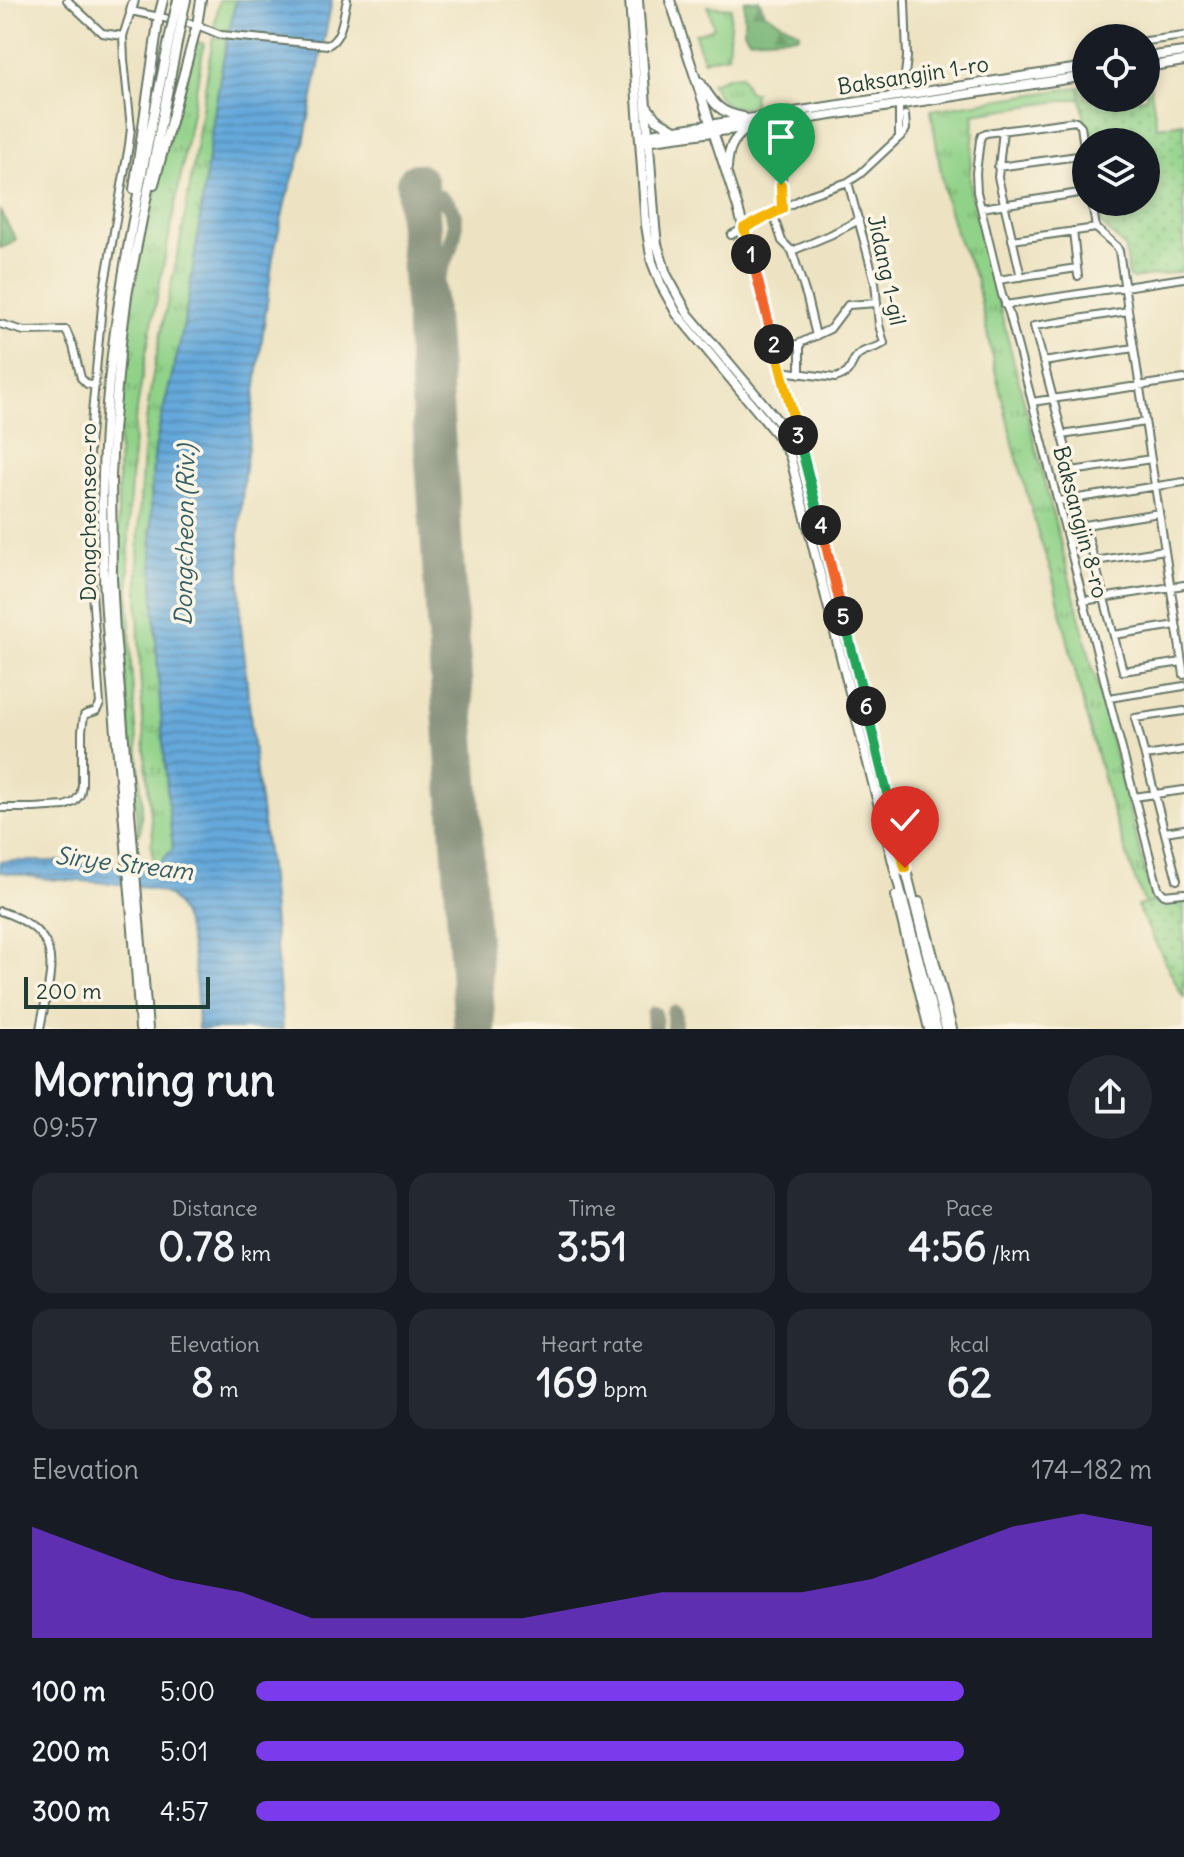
<!DOCTYPE html>
<html lang="en">
<head>
<meta charset="utf-8">
<style>
	body { margin:0; font-family:Delius,sans-serif; background:#242831; color:#f1f3f6; height:100vh; display:flex; flex-direction:column; font-size:30px; white-space:nowrap }
	* { box-sizing:border-box; margin:0 }
	p { font-size:26px; color:#9ea1a6 }
	.icon { flex:none; width:44px; height:44px; fill:none; stroke:currentColor; stroke-width:2; stroke-linecap:round; stroke-linejoin:round }
	.map { position:relative; height:1029px; overflow:hidden }
	.details { display:flex; flex-direction:column; background:#171b24; flex:1 }
	.details>* { flex:none }
	.buttons { position:absolute; left:1072px; top:24px; display:grid; gap:16px }
	.buttons a { display:grid; place-items:center; width:88px; height:88px; border-radius:50%; background:#171b24; box-shadow:0 4px 12px #0003; font-size:40px }
	.scale { position:absolute; left:24px; bottom:20px; width:186px; box-sizing:border-box; padding-left:8px; border:4px solid #1f3d34; border-top:0; font-size:22px; line-height:28px; white-space:nowrap; color:#1f3d34; -webkit-text-stroke:6px #fcf5e5; paint-order:stroke }
	.pin { position:absolute; display:grid; place-items:center; width:68px; height:68px; color:#fff; margin:-82px -34px; border-radius:50% 50% 50% 0; rotate:-45deg; box-shadow:0 0 8px #0007 }
	.pin .icon { rotate:45deg }
	.km { position:absolute; width:40px; height:40px; margin:-20px; border-radius:50%; background:#222; color:#fff; font-size:22px; line-height:40px; text-align:center }
	.round { display:grid; place-items:center; flex:none; width:84px; height:84px; border-radius:42px; background:#242831 }
	.head { display:flex; align-items:center; justify-content:space-between; height:136px; padding:0 32px }
	h1 { font-size:44px; font-weight:700; line-height:60px }
	.stats { display:grid; grid-template-columns:repeat(3,1fr); gap:12px; height:136px; padding:8px 32px }
	.stats div { display:grid; align-content:center; border-radius:20px; background:#242831; text-align:center }
	.stats b { font-size:40px; font-weight:700 }
	.stats small { font-size:22px; font-weight:400 }
	.stats p { font-size:22px }
	.chart { height:224px; padding:16px 32px }
	.chart p { display:flex; justify-content:space-between }
	.chart svg { width:100%; height:144px; margin-top:8px; fill:#7c3aed; opacity:.7 }
	ul { padding:0 32px; list-style:none; font-size:26px }
	li { display:grid; grid-template-columns:128px 96px 1fr; align-items:center; height:60px }
	li i { height:20px; border-radius:10px; background:#7c3aed }
	.map>svg:first-child { display:block }
	.grass { fill:url(#grass-tufts); stroke:#58885e; stroke-width:2 }
	.forest { fill:url(#forest-firs); stroke:#4a7854; stroke-width:2 }
	.park { fill:url(#park-dots); stroke:#58885e; stroke-width:2 }
	.water { fill:url(#water-rules); stroke:#427287; stroke-width:2 }
	.lines { fill:none; stroke-linecap:round; stroke-linejoin:round }
	.taxiway { stroke:#86907c; stroke-width:16 }
	.runway { stroke:#86907c; stroke-width:42 }
	.street-casing { stroke:#677766; stroke-width:10 }
	.secondary-casing { stroke:#677766; stroke-width:12 }
	.street { stroke:#fff; stroke-width:6 }
	.secondary { stroke:#fff; stroke-width:8 }
	.secondary-bridge-casing { stroke:#677766; stroke-width:12; stroke-linecap:butt }
	.secondary-bridge { stroke:#fff; stroke-width:8 }
	.split-1-casing { stroke:#fff; stroke-width:16 }
	.split-2-casing { stroke:#fff; stroke-width:16 }
	.split-3-casing { stroke:#fff; stroke-width:16 }
	.split-4-casing { stroke:#fff; stroke-width:16 }
	.split-5-casing { stroke:#fff; stroke-width:16 }
	.split-6-casing { stroke:#fff; stroke-width:16 }
	.split-7-casing { stroke:#fff; stroke-width:16 }
	.split-8-casing { stroke:#fff; stroke-width:16 }
	.split-1 { stroke:#f5b400; stroke-width:10 }
	.split-2 { stroke:#f0652b; stroke-width:10 }
	.split-3 { stroke:#f5b400; stroke-width:10 }
	.split-4 { stroke:#22a559; stroke-width:10 }
	.split-5 { stroke:#f0652b; stroke-width:10 }
	.split-6 { stroke:#22a559; stroke-width:10 }
	.split-7 { stroke:#22a559; stroke-width:10 }
	.split-8 { stroke:#f5b400; stroke-width:10 }
	.labels { text-anchor:middle; stroke-width:7; stroke-linejoin:round; paint-order:stroke }
	.street-label { font-size:22px; fill:#1f3d34; stroke:#fcf5e5 }
	.water-label { font-size:24px; font-style:italic; fill:#345d66; stroke:#fcf5e5 }
</style>
</head>
<body>
<div class="map">
<svg width="1184" height="1029" viewBox="0 0 1184 1029">
	<defs>
		<pattern id="grass-tufts" width="24" height="20" patternUnits="userSpaceOnUse" patternTransform="scale(2)"><rect width="24" height="20" fill="#91d289"/><path d="M3 7l-1-3M5 7V3M7 7l1-3M15 17l-1-3M17 17v-4M19 17l1-3" fill="none" stroke="#76ac71"/></pattern>
		<pattern id="forest-firs" width="22" height="20" patternUnits="userSpaceOnUse" patternTransform="scale(2)"><rect width="22" height="20" fill="#74b475"/><path d="M5 1l3.5 6h-7zM16 11l3.5 6h-7z" fill="#5f9461"/></pattern>
		<pattern id="park-dots" width="8" height="8" patternUnits="userSpaceOnUse" patternTransform="scale(2)"><rect width="8" height="8" fill="#91d289"/><path d="M2 2h.1M6 6h.1" fill="none" stroke="#76ac71" stroke-width="1.8" stroke-linecap="round"/></pattern>
		<pattern id="water-rules" width="6" height="5" patternUnits="userSpaceOnUse" patternTransform="scale(2)"><rect width="6" height="5" fill="#65a8da"/><path d="M0 2.5h6" fill="none" stroke="#538ab2"/></pattern>
	</defs>
	<rect width="100%" height="100%" fill="#fcf5e5"/>
	<filter id="ink" filterUnits="userSpaceOnUse"><feTurbulence type="fractalNoise" baseFrequency=".0125" numOctaves="2"/><feDisplacementMap in="SourceGraphic" scale="16" xChannelSelector="R" yChannelSelector="G"/><feConvolveMatrix kernelMatrix="1 2 1 2 8 2 1 2 1" color-interpolation-filters="sRGB"/></filter>
	<filter id="wash" filterUnits="userSpaceOnUse"><feTurbulence type="fractalNoise" baseFrequency=".006" numOctaves="4" result="noise"/><feDisplacementMap in="SourceGraphic" scale="32" xChannelSelector="R" yChannelSelector="G"/><feGaussianBlur stdDeviation="1.8" result="paint"/><feColorMatrix in="noise" values="0 0 0 0 0 0 0 0 0 0 0 0 0 0 0 0 0 1.4 0 .05"/><feComposite in="paint" operator="in"/></filter>
	<g filter="url(#wash)">
		<rect width="100%" height="100%" fill="#ede3c3"/>
		<path class="grass" d="M219,0h17c-26,105 -32,212 -51,318 -9,53 -30,106 -33,161 -2,40 0,81 2,121 4,83 10,166 19,249l-18,20 -4,-24 2,-7c-14,-134 -21,-271 -8,-406 6,-62 22,-124 34,-185 14,-70 23,-140 34,-210l13,1 -12,-9z
			M708,6l23,2 -3,47 -25,5 -8,-26 19,-6z
			M197,42l7,2 -24,136 -34,174 -11,67 -6,89v94l2,62 11,136 -2,32h-2c-15,-179 -34,-360 -5,-539 14,-85 40,-169 64,-253z
			M741,75l7,17h7l-2,3 2,12c-25,2 -33,0 -44,-24l19,-7z
			M1079,87l2,11 -108,16c3,20 -2,38 -3,58 -1,18 3,34 8,51l175,679 -8,2 -10,-25 -23,-69 -28,-102 -32,-134 -14,-41 -23,-82 -21,-85 -18,-88 -17,-36 -14,-44 -14,-88z"/>
		<path class="forest" d="M759,0l6,13 34,19v4l-50,3 -5,-8v-30z
			M0,211l16,28 -5,5 -11,4z"/>
		<path class="park" d="M1146,77h3l8,50 27,-4v148l-51,8 -5,-3 -3,-29 -24,-23 -3,-22h48v-60h-57l-10,-55 7,-1v12h60z
			M1184,900v99l-47,-93 16,-4 4,2z"/>
		<path class="water" d="M236,0h96l-29,148 -17,51 -13,58 -29,219 -5,57 2,93 15,146 13,95 14,162h-85c-1,-34 -3,-107 -27,-131 -18,-17 -96,-16 -122,-19 -16,-2 -33,-5 -49,-7v-11h52l102,8 19,-20c-9,-83 -15,-166 -19,-249 -2,-40 -4,-81 -2,-121 3,-55 24,-108 33,-161 19,-106 25,-213 51,-318z"/>
		<g class="lines">
			<path class="taxiway" d="M423,277c-2,-11 -4,-23 -8,-33 -6,-17 -15,-30 -5,-46 10,-5 20,-5 30,0 35,20 -2,73 -11,96 -3,9 -3,16 -3,25
				M674,1013v16
				M654,1014l1,15"/>
			<path class="runway" d="M417,184l58,845"/>
		</g>
	</g>
	<g filter="url(#ink)">
		<g class="lines">
			<defs>
				<path id="street" d="M67,0l35,33 21,3
					M1146,41l38,-5
					M1079,68l2,-8 5,-6
					M904,84l3,-27 -2,-57
					M899,105v33
					M773,124l-2,27 11,13v45
					M1003,130l-5,47 23,100
					M1086,161l-5,-35 -5,-5 -90,12 -4,2 -2,5 -4,33 1,19 25,103 7,18 149,575 6,7 20,-2
					M998,167l87,-12
					M1092,202l4,26 21,19 2,4 65,424
					M981,208l105,-16
					M773,214l9,27 10,10
					M1073,231l5,45
					M731,235l78,-40 39,-13 12,-8 44,-41 2,-4 -1,-14
					M1012,240l84,-12
					M998,280l79,-12
					M1005,305l179,-27
					M1128,311l-94,15 38,145 79,-12
					M0,324l24,7 42,-1 7,16 8,32 6,6 8,2
					M816,336l-9,-38 -15,-47 38,-16 29,-15
					M776,352l24,-9 30,-14 18,-24 29,-2
					M1043,362l91,-14
					M781,371l54,7c21,-6 12,-13 24,-24 8,-6 18,-5 25,-11l-5,-18 -4,-43 -27,-100
					M800,374v-31
					M1032,402l152,-23
					M1062,435l83,-13
					M1058,501l126,-19
					M1159,513l-74,12 38,146 59,-9
					M1095,561l70,-11
					M1083,601l101,-16
					M1114,635l62,-10
					M1109,698l75,-12
					M1145,756l39,-6
					M1134,797l50,-7
					M0,808h34l31,-2 9,-4 6,-7 2,-10v-54l2,-16 12,-4 4,-7 -10,-140 -1,-118 14,-151 26,-150 2,-17 -7,-68 -1,-24 8,-25 66,14 24,10 107,10c15,-8 15,-30 19,-45
					M1165,832l19,-3
					M1177,880l-42,-162 49,-7
					M0,911c70,23 50,60 40,118"/>
				<path id="secondary" d="M630,0l16,225 6,37 9,23 16,29 101,122 12,19 105,415 42,159
					M638,0l17,226 2,18 9,30 22,40 99,118 12,20
					M670,0l68,208 16,58 192,763
					M131,11l3,-11
					M175,12l3,-12
					M183,13l3,-13
					M1146,57l38,-5
					M1146,67l38,-6
					M700,82c13,20 18,31 43,35
					M647,107l9,12 17,10
					M644,135l442,-68
					M645,141l128,-17 313,-48
					M727,168c1,-18 5,-29 20,-39
					M154,184l43,-159 4,-25
					M134,189l25,-173 4,-16
					M896,896l33,133
					M919,902l33,127
					M140,1029c-6,-107 -17,-213 -26,-320 -7,-78 -14,-156 -11,-235 4,-152 39,-299 69,-448
					M148,1029l-33,-397 -3,-55 -1,-100 2,-46 8,-88 6,-48 53,-267"/>
			</defs>
			<use href="#street" class="street-casing"/>
			<use href="#secondary" class="secondary-casing"/>
			<use href="#street" class="street"/>
			<use href="#secondary" class="secondary"/>
			<defs>
				<path id="secondary-bridge" d="M172,26l3,-14
					M180,28l3,-15"/>
			</defs>
			<use href="#secondary-bridge" class="secondary-bridge-casing"/>
			<use href="#secondary-bridge" class="secondary-bridge"/>
		</g>
	</g>
	<g class="lines" filter="url(#ink)">
		<defs>
			<path id="split-1" d="M751,254l-7,-26 38,-19 -1,-24"/>
			<path id="split-2" d="M751,254l23,90"/>
			<path id="split-3" d="M774,344l24,91"/>
			<path id="split-4" d="M798,435l23,90"/>
			<path id="split-5" d="M821,525l22,91"/>
			<path id="split-6" d="M843,616l23,90"/>
			<path id="split-7" d="M866,706l22,91"/>
			<path id="split-8" d="M888,797l17,71"/>
		</defs>
		<use href="#split-1" class="split-1-casing"/>
		<use href="#split-2" class="split-2-casing"/>
		<use href="#split-3" class="split-3-casing"/>
		<use href="#split-4" class="split-4-casing"/>
		<use href="#split-5" class="split-5-casing"/>
		<use href="#split-6" class="split-6-casing"/>
		<use href="#split-7" class="split-7-casing"/>
		<use href="#split-8" class="split-8-casing"/>
		<use href="#split-1" class="split-1"/>
		<use href="#split-2" class="split-2"/>
		<use href="#split-3" class="split-3"/>
		<use href="#split-4" class="split-4"/>
		<use href="#split-5" class="split-5"/>
		<use href="#split-6" class="split-6"/>
		<use href="#split-7" class="split-7"/>
		<use href="#split-8" class="split-8"/>
	</g>
	<g class="labels">
		<g class="street-label">
			<text transform="translate(913 75) rotate(-9)" y="8">Baksangjin 1-ro</text>
			<text transform="translate(887 270) rotate(78)" y="8">Jidang 1-gil</text>
			<text transform="translate(88 512) rotate(-90)" y="8">Dongcheonseo-ro</text>
			<text transform="translate(1081 522) rotate(75)" y="8">Baksangjin 8-ro</text>
		</g>
		<g class="water-label">
			<text transform="translate(185 535) rotate(-89)" y="8">Dongcheon (Riv.)</text>
			<text transform="translate(124 864) rotate(7)" y="8">Sirye Stream</text>
		</g>
	</g>
</svg>
<div class="buttons">
<a><svg class="icon" aria-label="locate" viewBox="0 0 24 24"><circle cx="12" cy="12" r="6"/><path d="M12 2v4M12 18v4M2 12h4M18 12h4"/></svg></a>
<a><svg class="icon" aria-label="layers" viewBox="0 0 24 24"><path d="M12 4l9 5-9 5-9-5zM3 14l9 5 9-5"/></svg></a>
</div>
<div class="scale">200 m</div>
<div class="pin" style="left:781px;top:185px;background:#1e9e55"><svg class="icon" aria-label="arrive" viewBox="0 0 24 24"><path d="M6 21V4h12l-3 4 3 4H6"/></svg></div>
<div class="pin" style="left:905px;top:868px;background:#d93025"><svg class="icon" aria-label="check" viewBox="0 0 24 24"><path d="M5 12l5 5 9-10"/></svg></div>
<b class="km" style="left:751px;top:254px">1</b>
<b class="km" style="left:774px;top:344px">2</b>
<b class="km" style="left:798px;top:435px">3</b>
<b class="km" style="left:821px;top:525px">4</b>
<b class="km" style="left:843px;top:616px">5</b>
<b class="km" style="left:866px;top:706px">6</b>
</div>
<section class="details">
<div class="head"><div><h1>Morning run</h1><p>09:57</p></div><a class="round"><svg class="icon" aria-label="share" viewBox="0 0 24 24"><path d="M12 15V3M7 8l5-5 5 5M5 13v7h14v-7"/></svg></a></div>
<div class="stats">
<div><p>Distance</p><b>0.78<small> km</small></b></div>
<div><p>Time</p><b>3:51</b></div>
<div><p>Pace</p><b>4:56<small> /km</small></b></div>
</div>
<div class="stats">
<div><p>Elevation</p><b>8<small> m</small></b></div>
<div><p>Heart rate</p><b>169<small> bpm</small></b></div>
<div><p>kcal</p><b>62</b></div>
</div>
<div class="chart"><p><span>Elevation</span>174–182 m</p>
<svg viewBox="0 0 160 44" preserveAspectRatio="none"><path d="M0 44V10L10 18L20 26L30 30L40 38L50 38L60 38L70 38L80 34L90 30L100 30L110 30L120 26L130 18L140 10L150 6L160 10V44z"/></svg>
</div>
<ul>
<li><b>100 m</b>5:00<i style="width:79%"></i></li>
<li><b>200 m</b>5:01<i style="width:79%"></i></li>
<li><b>300 m</b>4:57<i style="width:83%"></i></li>
</ul>
</section>
</body>
</html>
